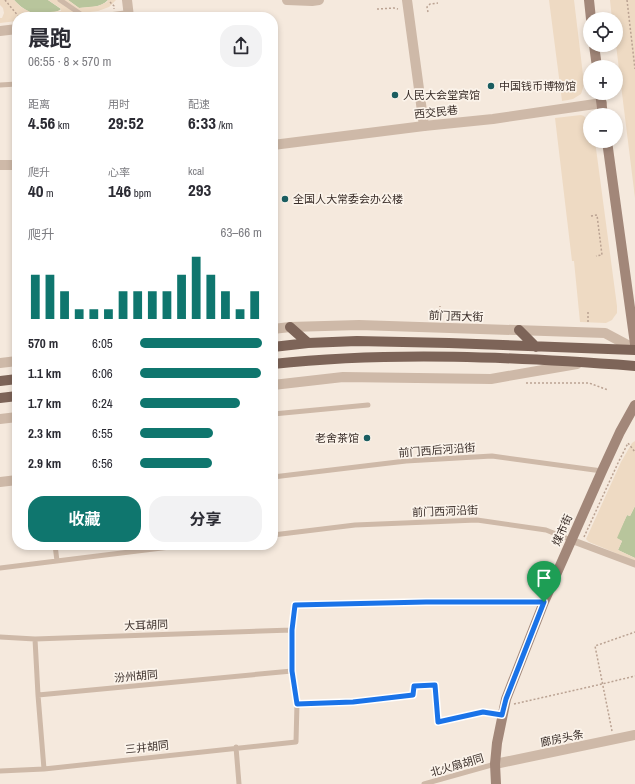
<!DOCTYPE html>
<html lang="zh">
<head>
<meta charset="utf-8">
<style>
	body { margin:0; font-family:"Archivo Narrow","Noto Sans SC",sans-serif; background:#f2f2f3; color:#2b2b33; height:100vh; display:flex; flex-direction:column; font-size:15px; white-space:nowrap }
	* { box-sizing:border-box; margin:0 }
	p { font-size:13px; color:#7c7c81 }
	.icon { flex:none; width:22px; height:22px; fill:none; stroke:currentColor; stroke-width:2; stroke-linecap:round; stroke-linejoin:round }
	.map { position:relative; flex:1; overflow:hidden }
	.sheet { position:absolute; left:12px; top:12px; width:266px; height:538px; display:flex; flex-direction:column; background:#fff; border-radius:16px; box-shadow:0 2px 6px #0003 }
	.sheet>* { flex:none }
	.controls { position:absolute; left:583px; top:12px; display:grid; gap:8px }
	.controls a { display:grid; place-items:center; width:40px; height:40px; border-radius:50%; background:#fff; box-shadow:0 2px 6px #0003; font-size:20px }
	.pin { position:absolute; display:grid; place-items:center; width:34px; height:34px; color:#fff; margin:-41px -17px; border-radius:50% 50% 50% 0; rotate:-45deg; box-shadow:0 0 4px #0007 }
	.pin .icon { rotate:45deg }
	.round { display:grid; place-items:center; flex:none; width:42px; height:42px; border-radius:16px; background:#f2f2f3 }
	.headline { display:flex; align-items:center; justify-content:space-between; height:68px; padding:0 16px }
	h1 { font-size:22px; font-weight:700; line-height:30px }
	.figures { display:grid; grid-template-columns:repeat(3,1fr); gap:6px; height:68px; padding:4px 16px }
	.figures div { display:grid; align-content:center }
	.figures b { font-size:17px; font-weight:700 }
	.figures small { font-size:11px; font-weight:400 }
	.figures p { font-size:11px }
	.chart { height:112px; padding:8px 16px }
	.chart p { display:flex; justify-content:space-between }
	.chart svg { width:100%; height:72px; margin-top:4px; stroke:#0f766e; stroke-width:6 }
	.primary-button { display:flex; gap:8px; margin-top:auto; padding:8px 16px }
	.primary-button a { flex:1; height:46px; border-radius:16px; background:#0f766e; color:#fff; font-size:16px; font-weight:700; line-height:46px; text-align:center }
	.primary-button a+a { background:#f2f2f3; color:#2b2b33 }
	ul { padding:0 16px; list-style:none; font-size:13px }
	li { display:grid; grid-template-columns:64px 48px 1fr; align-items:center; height:30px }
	li i { height:10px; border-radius:5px; background:#0f766e }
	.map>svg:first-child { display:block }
	.green { fill:#b8c59c }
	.plaza { fill:#eedac3 }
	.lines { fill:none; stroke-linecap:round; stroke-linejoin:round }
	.path { stroke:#baa292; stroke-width:1.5; stroke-dasharray:2 2; stroke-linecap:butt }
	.service { stroke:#ceb9a8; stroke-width:5 }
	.pedestrian { stroke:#ceb9a8; stroke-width:7 }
	.minor { stroke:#ceb9a8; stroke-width:10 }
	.tertiary { stroke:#ceb9a8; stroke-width:10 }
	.secondary { stroke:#a28779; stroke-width:10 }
	.primary { stroke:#7d6458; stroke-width:10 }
	.route-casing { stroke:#fff; stroke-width:8 }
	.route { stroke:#1a73e8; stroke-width:5 }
	.poi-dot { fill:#1a5d60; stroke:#fbf3ea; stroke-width:1.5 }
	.labels { text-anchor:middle; stroke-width:3.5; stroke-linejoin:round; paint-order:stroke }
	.poi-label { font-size:11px; fill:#3a2e29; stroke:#fbf3ea; text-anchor:start }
	.street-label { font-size:11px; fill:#3a2e29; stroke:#fbf3ea }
</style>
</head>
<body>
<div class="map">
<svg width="635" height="784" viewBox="0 0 635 784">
	<rect width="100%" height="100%" fill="#f5e9dd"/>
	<path class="green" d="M14,0h34l13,9c-5,5 -25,5 -31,3 -7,-3 -12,-8 -16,-12z
		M68,0h40c-7,8 -20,7 -29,8z
		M635,506v52l-17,-8 4,-9 -6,-3 11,-23 3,1z"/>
	<path class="plaza" d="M0,0h14l7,7 9,5 9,1 22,-2v-2l-1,-1 -12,-8h20l11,8 19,-2 9,-4 1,-2h8l-7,7 -11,4 -50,6h-31v4l-17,2v-5h2l2,-5 -1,-5 -3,-3z
		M549,0h25l9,75 1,8 -1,5 -2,6 -8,5 -5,1 -6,1z
		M610,0h25v198l-19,-153v-26h-4z
		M581,115l3,1 6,8v17h5l22,165v7l-3,4 -2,3 -6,3 -26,-1 -6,-61h-2l-17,-143z
		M635,441v65l-5,10 -3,-1 -10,23 5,3 -4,9 17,8v3l-46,-19 -3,-3 1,-2 34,-75 11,-19z"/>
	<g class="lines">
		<path class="path" d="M5,0l14,17
			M627,0l8,69
			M110,2l4,4v3
			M377,9l17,-1 4,1
			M428,12l-1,-5 3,-3 8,-1
			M91,15l14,-2
			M591,216l6,-1 5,40 -6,1
			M439,319l1,-13
			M588,322v-12
			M526,383h63l19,7
			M584,537l34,-74 10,-20 7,9
			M514,704l88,-20 33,-8
			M612,731l-17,-85 40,-14"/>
		<path class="service" d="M60,0l25,17
			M0,85l17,-1
			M273,414l95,-9
			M273,477l133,-16 86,-5 110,15
			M273,535l82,-10 122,-5 69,10 25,10
			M55,545l2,16
			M0,568l186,-23
			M0,637l35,2 257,-9
			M35,639l3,56 254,-24
			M38,695l6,74
			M297,703l56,-1 60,-7 1,-9 21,-1 3,37 45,-10 19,3
			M236,747l3,37
			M0,771l44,-2 252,-27 1,-39 -5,-32v-41l3,-25 131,-3h118
			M424,784l71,-20"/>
		<path class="pedestrian" d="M571,540l64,24"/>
		<path class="minor" d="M407,0l17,126
			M0,482l17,-2
			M495,764l140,-29"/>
		<path class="tertiary" d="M127,0l2,17
			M287,0l25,1 7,-1
			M113,17l16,-2
			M0,31l17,-2
			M273,145l151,-19 69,-7 109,-16
			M0,165h17
			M273,329l17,-2 69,-2 246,8 30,16
			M0,363l17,-2
			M273,385l70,-8 148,2 86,-15
			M0,419l17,-2"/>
		<path class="secondary" d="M589,0l2,19
			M594,45l3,22
			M600,93l3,22
			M607,141l28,203
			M496,784l-1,-20 2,-21 9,-44 38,-97 58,-131 18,-39 15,-27"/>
		<path class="primary" d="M290,327l18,16
			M519,330l17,17
			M273,347l35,-4 49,-2 92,2 186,7
			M273,364c120,-13 242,-7 362,2
			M0,381l17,-2
			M0,398l17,-2"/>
	</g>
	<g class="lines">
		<defs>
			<path id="route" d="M426,602h118l-38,97 -4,16 -19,-3 -45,10 -3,-37 -21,1 -1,9 -60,7 -56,2 -5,-33v-41l3,-25z"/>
		</defs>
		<use href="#route" class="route-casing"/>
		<use href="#route" class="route"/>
	</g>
	<g class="poi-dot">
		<circle cx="491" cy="86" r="4"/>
		<circle cx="395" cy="95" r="4"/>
		<circle cx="285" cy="199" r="4"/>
		<circle cx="367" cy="438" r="4"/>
	</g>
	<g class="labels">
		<g class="poi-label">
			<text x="499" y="90">中国钱币博物馆</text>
			<text x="403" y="99">人民大会堂宾馆</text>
			<text x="293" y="203">全国人大常委会办公楼</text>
			<text x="359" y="442" text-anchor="end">老舍茶馆</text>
		</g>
		<g class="street-label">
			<text transform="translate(436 112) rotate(-6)" y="4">西交民巷</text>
			<text transform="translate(456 316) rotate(2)" y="4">前门西大街</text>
			<text transform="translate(437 450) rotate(-4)" y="4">前门西后河沿街</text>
			<text transform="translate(445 511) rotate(-2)" y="4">前门西河沿街</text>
			<text transform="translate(562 530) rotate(-66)" y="4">煤市街</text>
			<text transform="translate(146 625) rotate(-2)" y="4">大耳胡同</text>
			<text transform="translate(136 676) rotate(-5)" y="4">汾州胡同</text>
			<text transform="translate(562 738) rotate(-12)" y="4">廊房头条</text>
			<text transform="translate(147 747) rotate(-6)" y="4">三井胡同</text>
			<text transform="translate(457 765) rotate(-16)" y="4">北火扇胡同</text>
		</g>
	</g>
</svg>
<div class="controls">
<a><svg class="icon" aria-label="locate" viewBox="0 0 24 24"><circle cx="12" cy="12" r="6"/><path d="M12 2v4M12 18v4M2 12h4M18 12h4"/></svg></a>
<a>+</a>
<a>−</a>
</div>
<div class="pin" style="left:544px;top:602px;background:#1e9e55"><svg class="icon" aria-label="arrive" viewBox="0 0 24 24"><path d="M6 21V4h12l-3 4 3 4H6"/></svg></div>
<section class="sheet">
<div class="headline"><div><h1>晨跑</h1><p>06:55 · 8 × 570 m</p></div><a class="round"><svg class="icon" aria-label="share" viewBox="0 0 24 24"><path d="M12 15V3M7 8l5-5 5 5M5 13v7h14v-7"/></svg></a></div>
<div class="figures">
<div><p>距离</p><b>4.56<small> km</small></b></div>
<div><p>用时</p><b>29:52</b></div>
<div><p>配速</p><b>6:33<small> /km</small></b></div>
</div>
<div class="figures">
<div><p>爬升</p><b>40<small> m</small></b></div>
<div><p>心率</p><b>146<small> bpm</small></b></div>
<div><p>kcal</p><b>293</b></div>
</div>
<div class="chart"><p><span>爬升</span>63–66 m</p>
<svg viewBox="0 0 160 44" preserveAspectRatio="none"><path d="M5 44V17M15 44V17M25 44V27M35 44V38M45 44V38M55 44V38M65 44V27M75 44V27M85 44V27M95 44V27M105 44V17M115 44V6M125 44V17M135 44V27M145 44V38M155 44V27"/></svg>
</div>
<ul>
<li><b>570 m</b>6:05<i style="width:100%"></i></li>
<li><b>1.1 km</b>6:06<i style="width:99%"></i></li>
<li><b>1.7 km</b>6:24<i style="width:82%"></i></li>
<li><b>2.3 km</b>6:55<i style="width:60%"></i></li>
<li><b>2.9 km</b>6:56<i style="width:59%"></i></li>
</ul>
<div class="primary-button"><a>收藏</a><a>分享</a></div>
</section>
</div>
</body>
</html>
